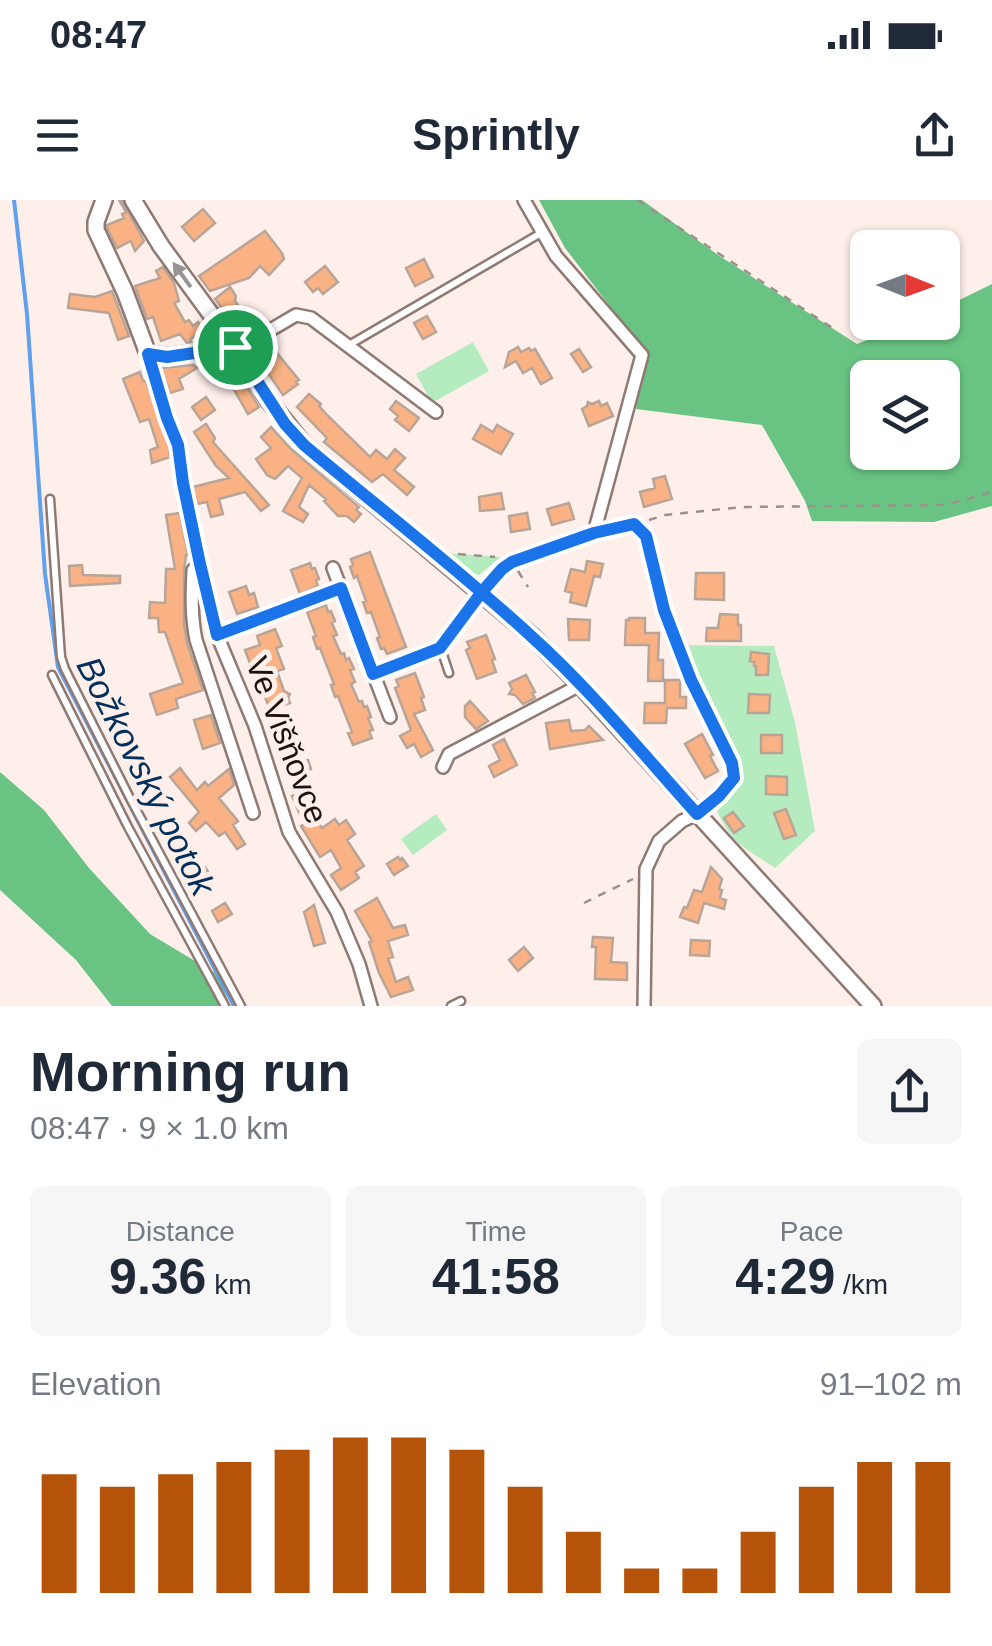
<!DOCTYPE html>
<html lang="en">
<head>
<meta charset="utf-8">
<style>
	body { margin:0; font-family:Helvetica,sans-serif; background:#f6f6f7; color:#1f2937; height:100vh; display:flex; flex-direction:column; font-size:38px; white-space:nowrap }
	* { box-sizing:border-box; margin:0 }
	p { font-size:32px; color:#747a83 }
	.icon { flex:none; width:55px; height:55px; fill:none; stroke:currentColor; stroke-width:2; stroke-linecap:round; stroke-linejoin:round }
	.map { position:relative; height:806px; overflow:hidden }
	.drawer { display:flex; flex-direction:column; background:#fff; flex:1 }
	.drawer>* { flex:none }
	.needle { width:65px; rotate:91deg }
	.tools { position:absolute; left:850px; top:30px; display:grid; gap:20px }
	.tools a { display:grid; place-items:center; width:110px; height:110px; border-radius:15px; background:#fff; box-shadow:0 2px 8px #0004; font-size:50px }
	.pin { position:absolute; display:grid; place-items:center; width:85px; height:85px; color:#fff; margin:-42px; border:5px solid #fff; border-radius:50%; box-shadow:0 2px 10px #0007 }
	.round { display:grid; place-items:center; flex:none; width:105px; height:105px; border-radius:15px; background:#f6f6f7 }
	.headline { display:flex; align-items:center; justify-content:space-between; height:170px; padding:0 30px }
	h1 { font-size:55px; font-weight:600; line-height:75px }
	.figures { display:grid; grid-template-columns:repeat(3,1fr); gap:15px; height:170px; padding:10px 30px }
	.figures div { display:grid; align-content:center; border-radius:15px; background:#f6f6f7; text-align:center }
	.figures b { font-size:50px; font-weight:600 }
	.figures small { font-size:28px; font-weight:400 }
	.figures p { font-size:28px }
	.chart { height:280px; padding:20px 30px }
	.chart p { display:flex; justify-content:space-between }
	.chart svg { width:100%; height:180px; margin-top:10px; stroke:#b45309; stroke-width:6 }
	.status { display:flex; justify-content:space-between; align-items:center; height:70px; padding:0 50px; background:#fff; direction:ltr }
	.status svg { height:28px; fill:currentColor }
	header { display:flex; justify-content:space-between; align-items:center; height:130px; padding:0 30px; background:#fff; font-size:45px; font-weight:600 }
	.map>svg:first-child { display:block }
	.green { fill:#b4ecc0 }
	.forest { fill:#69c483; fill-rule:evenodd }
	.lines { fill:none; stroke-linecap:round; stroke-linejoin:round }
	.stream { stroke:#61a0ec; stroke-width:4 }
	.building { fill:#fab284; stroke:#b9a598; stroke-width:2.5 }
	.service-casing { stroke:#8f7972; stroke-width:11 }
	.minor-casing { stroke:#8f7972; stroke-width:16 }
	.tertiary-casing { stroke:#8f7972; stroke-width:20 }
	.path { stroke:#9c908c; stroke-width:2.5; stroke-dasharray:8 8; stroke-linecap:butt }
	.service { stroke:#fff; stroke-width:6 }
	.minor { stroke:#fff; stroke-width:11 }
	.tertiary { stroke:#fff; stroke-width:15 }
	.oneway { fill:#989493 }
	.route-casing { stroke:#fff; stroke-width:20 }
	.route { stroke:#1a73e8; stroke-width:12 }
	.labels { text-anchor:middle; stroke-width:10; stroke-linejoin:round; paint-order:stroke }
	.street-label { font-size:32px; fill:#1a120f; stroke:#feefea }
	.water-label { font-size:35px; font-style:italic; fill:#012f5e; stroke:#feefea }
</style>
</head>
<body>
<div class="status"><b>08:47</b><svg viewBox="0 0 49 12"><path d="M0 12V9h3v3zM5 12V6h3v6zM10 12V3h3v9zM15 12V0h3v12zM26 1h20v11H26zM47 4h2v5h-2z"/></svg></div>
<header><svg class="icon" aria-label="menu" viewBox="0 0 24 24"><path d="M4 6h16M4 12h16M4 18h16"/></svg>Sprintly<svg class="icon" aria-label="share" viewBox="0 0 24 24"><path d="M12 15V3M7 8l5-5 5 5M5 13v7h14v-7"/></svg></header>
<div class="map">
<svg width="992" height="806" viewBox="0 0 992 806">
	<rect width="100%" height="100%" fill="#feefea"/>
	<path class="green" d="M473,142l16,29 -57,32 -16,-29z
		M446,353l55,4 -22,18 -7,-1z
		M685,445l89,1 21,76 20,109 -40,37c-30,-20 -42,-23 -58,-57 15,-17 26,-30 22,-54l-42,-80z
		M436,614l11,16 -34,25 -12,-16z"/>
	<path class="forest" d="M539,0h103l76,55 139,89 52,-21 33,-1 1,-14 49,-24v222l-58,16 -122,-1 -7,-20 -43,-76 -126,-16 10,-56 -81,-105zM868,178h74v74h-74z
		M0,572l44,38 45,58 61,66 70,42 9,30h-117l-36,-46 -76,-70z"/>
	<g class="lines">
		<path class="stream" d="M14,0l13,114 18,260 13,93 176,339"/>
	</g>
	<path class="building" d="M119,0h3l22,41 -9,10 -4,-10 -14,7 -10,-20v-3l17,-7 -2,-4 4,-2z
		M203,9l12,14 -21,18 -12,-14z
		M265,31l17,22 2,6 -15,16 -9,-9 -11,12 -39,13 -11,-15z
		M424,59l9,18 -18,9 -9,-18z
		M325,66l13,16 -15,12 -5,-6 -5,4 -8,-10z
		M163,67l11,16 5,18 -5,2 11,19 4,-2 4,6 5,-4 6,9 -14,8 1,3 -4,1 -7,-9 -19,7 -8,-24 -6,2 -12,-33 25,-8 -4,-7z
		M230,87l6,9 -1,5 12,17 -12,8 -20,-27z
		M112,91l17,45 -11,4 -9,-27 -41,-5 2,-14 25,3z
		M427,116l9,16 -13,7 -9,-16z
		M268,142l31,38 -3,2 2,2 -15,11 -30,-44z
		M518,147l3,5 8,-4 2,3 4,-2 17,29 -11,6 -9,-16 -9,5 -7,-12 -11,6 4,-15z
		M579,149l12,18 -8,5 -12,-18z
		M193,165l4,3 -18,11 4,10 -13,4 -9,-25z
		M140,172l3,9h3l23,66 1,10 -18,6 -2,-13 8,-3 -9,-28 -9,3 -17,-43z
		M239,174l20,33 -11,7 -19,-33z
		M309,194l12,10 -2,2 8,9 43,42 6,-7 11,9 8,-10 10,9 -11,12 20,17 -7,8 -24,-21 -11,8 -48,-40 3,-4 -30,-31z
		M206,197l9,13 -14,10 -9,-13z
		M396,201l23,17 -10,13 -14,-11 3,-4 -8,-7z
		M599,201l2,5 6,-3 6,13 -24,10 -7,-17 5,-3 1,-4 4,2z
		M206,224l9,14 -2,4 56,63 -8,6 -16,-19 -26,7 4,15 -12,3 -4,-15 -10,2 -4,-17 36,-9 -13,-12 -22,-34z
		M481,225l12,7 4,-7 16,9 -12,20 -28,-15z
		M271,227l20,22 68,58 -3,3 5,4 -7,8 -7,-6h-9l-14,-15 2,-2 -17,-14 -10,22 9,7 -5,8 -20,-11 19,-33 -14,-12 -13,13 -8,-4 -11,-16 15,-11 -10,-11z
		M665,276l7,23 -28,8 -4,-15 15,-4 -2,-9z
		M501,293l3,16 -24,2 -1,-14z
		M569,303l5,16 -22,6 -5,-16z
		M180,313l8,42h-2l-2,15v54l3,19 16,47 -27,9 2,9 -21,7 -7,-21 33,-11 -18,-51h-6l-1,-14h-9l1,-16 15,1 1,-34h9l-9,-54z
		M527,313l3,16 -19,3 -2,-16z
		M370,352l36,95 -19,7 -3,-6 -3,1 -4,-11 3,-1 -9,-25 -4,1 -4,-11 3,-1 -4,-11 -5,-14 -3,2 -4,-11 3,-2 -2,-6z
		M587,361l16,3 -3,13 -6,-1 -8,30 -16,-4 2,-9 -7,-2 6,-22 14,3z
		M310,363l2,6 3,-1 4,11 -3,1 2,6 -18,8 -9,-24z
		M82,365l1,10 37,1v7l-50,3 -1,-20z
		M696,373h28v27l-29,-1z
		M246,386l3,9 5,-2 4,14 -21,7 -8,-22z
		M326,405l2,7 3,-1 4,10 -3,2 5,12 -4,1 8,18 3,-1 2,7 3,-2 5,11 -4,1 5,12 -4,2 8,18 3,-1 2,6 3,-1 4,11 -3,1 5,12 -4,1 3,7 -19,7 -5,-12 4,-1 -14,-36 -3,1 -4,-12 3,-1 -14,-36 -3,1 -4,-12 3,-1 -9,-24z
		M720,414l18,1v10h3v16h-35l1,-13h11z
		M629,418h16v15h14l-1,27h5v21h-15l1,-36h-24l1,-25h3z
		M568,419l22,1 -1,20h-20z
		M275,429l7,17 -6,2 8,21 -7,2 7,20 6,3 -2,4 2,5 -20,7 -6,-16 10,-4 -11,-28 -12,4 -6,-16 15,-5 -3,-9z
		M486,435l9,24 -3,1 4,12 -19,7 -11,-29 4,-2 -3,-6z
		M751,452l18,2 -1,21h-12v-9h-2v-4l-4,-1z
		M415,473l9,24 -3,1 4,12 -11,4 19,36 -12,7 -7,-13 -7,4 -7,-12 11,-6 -16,-42 4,-2 -3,-6z
		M526,475l9,17 -3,1 3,5 -12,6 -8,-9 -6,-1 3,-5 -3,-6z
		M665,480h15v17h6v11h-19l-1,15h-22l1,-20h20z
		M749,494l21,1 -1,18h-21z
		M470,501l18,20 -12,8 -11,-12v-11z
		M211,515l9,28 -17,6 -9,-29z
		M569,520l2,11 14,-1 4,-4 14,14 -53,9 -4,-26z
		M289,522l3,6 5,-2 3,9 -6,5 8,22 6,-2 3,9 -9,6 15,33 -7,2 12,18 13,-9 4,6 7,-5 9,14 -8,6 17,26 -9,6 4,6 -18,12 -10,-15 10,-7 -10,-18 -11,7 -19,-31 3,-2 -12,-28 9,-3 -24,-66z
		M702,534l11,21 -3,1 8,15 -13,7 -20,-34z
		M761,535h21v18h-21z
		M504,539l13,26 -23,12 -5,-11 11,-6 -7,-15z
		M180,568l17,22 8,-8 3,4 21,-17 5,16 -15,13 19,23 -5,4 12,19 -8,5 -12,-17 -6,4 -13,-14 -10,9 -7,-8 10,-11 -29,-35z
		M766,576l21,1v18l-21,-1z
		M786,609l10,26 -12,4 -10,-26z
		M733,612l11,14 -10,7 -10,-15z
		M398,657l2,3 2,-2 6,8 -14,9 -7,-11z
		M205,667l7,11 -16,11 -7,-11z
		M711,667l11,12 -3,10 3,1 -2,8 6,2 -2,9 -20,-6 -6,20 -18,-6 4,-10 3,1 7,-18 8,2z
		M377,698l16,30 12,-3 3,10 -20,6 5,16 -5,1 8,24 12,-5 5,13 -22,7 -12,-24 -10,-31 3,-1 -17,-30z
		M225,703l7,11 -14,8 -6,-11z
		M314,705l11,38 -11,3 -10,-34z
		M593,737l20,1 -2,24 16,1v17l-32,-1 1,-32h-4z
		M691,740l19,1 -1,15 -19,-1z
		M524,747l9,11 -15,13 -9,-11z"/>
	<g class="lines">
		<defs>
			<path id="service" d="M349,145l192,-112
				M50,299l11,158 4,12 65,129 111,208
				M441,449l8,24
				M52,475l75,150 98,181
				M451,806l10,-5"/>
			<path id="minor" d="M235,147l15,-5 46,-27 15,3 125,94
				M148,154l6,22 24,69 5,38 17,81 17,71 38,91 34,106 48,80 22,52 12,42
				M634,324l11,11 19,75 27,70 41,83 2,15 -15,18 -22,18 -15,7 -23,20 -13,28 -2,137
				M200,364l-7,6c-1,24 -2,46 3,70l57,173
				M333,368l57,149
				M373,474l67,-26 41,-55 20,-24 11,-8 82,-28 48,-178 -86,-99 -32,-56
				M443,567l6,-13 131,-69"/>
			<path id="tertiary" d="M104,0l-8,22v8l29,62 23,62 19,3 68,-10
				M133,0l28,46 74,101 34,54 35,44 229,192 47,48 293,321"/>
		</defs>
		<use href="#service" class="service-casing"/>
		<use href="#minor" class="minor-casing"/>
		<use href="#tertiary" class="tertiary-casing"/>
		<path class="path" d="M637,0l197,129
			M649,320l16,-5 77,-8 203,-2 47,-13
			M605,331l16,-4
			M458,354l37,3
			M518,371l10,16
			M228,431l100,-38
			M584,703l49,-24"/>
		<use href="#service" class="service"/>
		<use href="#minor" class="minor"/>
		<use href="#tertiary" class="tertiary"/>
	</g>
	<defs><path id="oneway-solid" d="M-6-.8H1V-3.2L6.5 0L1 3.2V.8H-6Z" transform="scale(2.5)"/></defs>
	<use class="oneway" href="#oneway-solid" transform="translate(182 75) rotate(-126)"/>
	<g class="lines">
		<defs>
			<path id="route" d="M235,147l-68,10 -19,-3 19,64 11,27 5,38 17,81 17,71 124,-47 32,86 67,-26 41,-55 21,-24 10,-7 82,-29 40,-9 12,12 18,74 27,70 41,83 2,15 -15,18 -22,18c-54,-60 -106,-124 -166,-178 -73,-67 -152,-128 -227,-191l-19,-21 -50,-77"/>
		</defs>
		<use href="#route" class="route-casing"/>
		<use href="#route" class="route"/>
	</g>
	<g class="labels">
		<g class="street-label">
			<text transform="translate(287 540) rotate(69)" y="11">Ve Višňovce</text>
		</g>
		<g class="water-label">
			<text transform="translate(146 576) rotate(63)" y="12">Božkovský potok</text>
		</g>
	</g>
</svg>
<div class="tools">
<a><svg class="needle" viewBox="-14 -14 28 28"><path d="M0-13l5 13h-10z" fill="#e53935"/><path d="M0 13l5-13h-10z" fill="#747a83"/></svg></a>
<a><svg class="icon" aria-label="layers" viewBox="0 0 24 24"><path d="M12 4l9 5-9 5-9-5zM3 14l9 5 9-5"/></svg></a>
</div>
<div class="pin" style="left:235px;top:147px;background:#1e9e55"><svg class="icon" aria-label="arrive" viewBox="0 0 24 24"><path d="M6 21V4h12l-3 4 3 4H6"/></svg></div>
</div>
<section class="drawer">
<div class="headline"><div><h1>Morning run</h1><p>08:47 · 9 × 1.0 km</p></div><a class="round"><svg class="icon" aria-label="share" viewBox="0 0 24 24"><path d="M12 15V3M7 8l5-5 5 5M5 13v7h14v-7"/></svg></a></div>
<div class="figures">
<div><p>Distance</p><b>9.36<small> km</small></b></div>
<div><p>Time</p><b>41:58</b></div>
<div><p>Pace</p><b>4:29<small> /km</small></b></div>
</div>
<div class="chart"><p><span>Elevation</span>91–102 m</p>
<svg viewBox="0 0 160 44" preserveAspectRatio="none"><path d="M5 44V15M15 44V18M25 44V15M35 44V12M45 44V9M55 44V6M65 44V6M75 44V9M85 44V18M95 44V29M105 44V38M115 44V38M125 44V29M135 44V18M145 44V12M155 44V12"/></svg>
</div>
</section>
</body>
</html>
